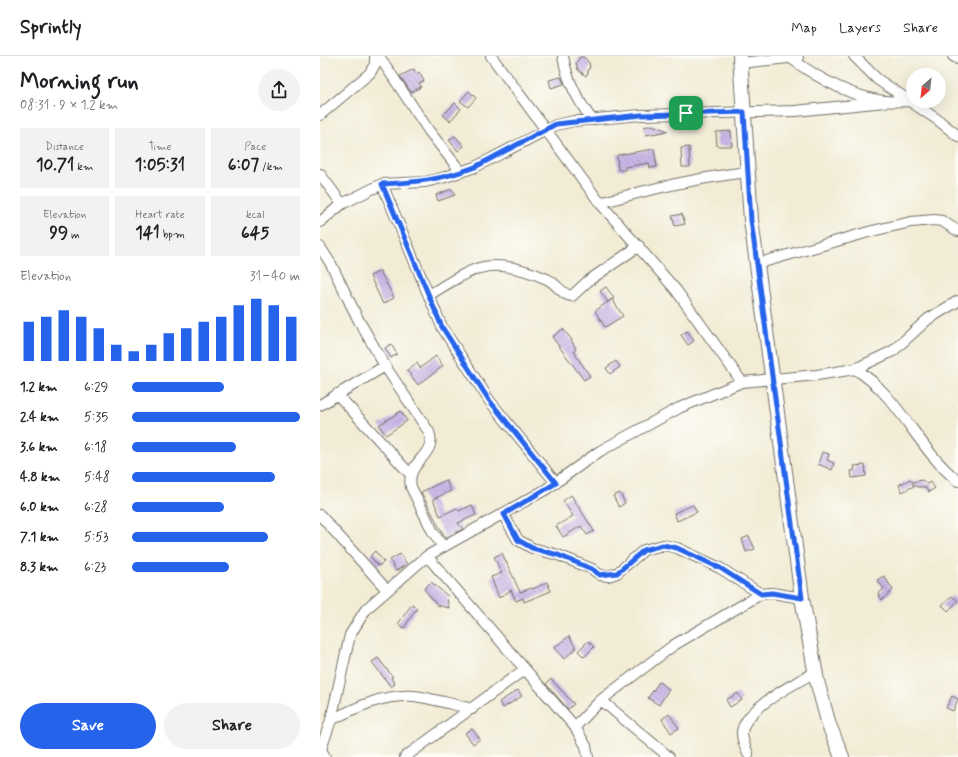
<!DOCTYPE html>
<html lang="en">
<head>
<meta charset="utf-8">
<style>
	body { margin:0; font-family:Mynerve,sans-serif; background:#f2f2f2; color:#202124; height:100vh; display:flex; flex-direction:column; font-size:15px; white-space:nowrap }
	* { box-sizing:border-box; margin:0 }
	p { font-size:13px; color:#757577 }
	.icon { flex:none; width:22px; height:22px; fill:none; stroke:currentColor; stroke-width:2; stroke-linecap:round; stroke-linejoin:round }
	.map { position:relative; flex:1; overflow:hidden }
	.drawer { display:flex; flex-direction:column; background:#fff; width:320px }
	.drawer>* { flex:none }
	.needle { width:26px; rotate:208deg }
	.buttons { position:absolute; left:586px; top:12px; display:grid; gap:8px }
	.buttons a { display:grid; place-items:center; width:40px; height:40px; border-radius:50%; background:#fff; box-shadow:0 4px 16px #0002; font-size:20px }
	.pin { position:absolute; display:grid; place-items:center; width:34px; height:34px; color:#fff; margin:-17px; border-radius:8px; box-shadow:0 2px 6px #0006 }
	.round { display:grid; place-items:center; flex:none; width:42px; height:42px; border-radius:21px; background:#f2f2f2 }
	.summary { display:flex; align-items:center; justify-content:space-between; height:68px; padding:0 20px }
	h1 { font-size:22px; font-weight:800; line-height:30px }
	.stats { display:grid; grid-template-columns:repeat(3,1fr); gap:6px; height:68px; padding:4px 20px }
	.stats div { display:grid; align-content:center; border-radius:0px; background:#f2f2f2; text-align:center }
	.stats b { font-size:17px; font-weight:800 }
	.stats small { font-size:11px; font-weight:400 }
	.stats p { font-size:11px }
	.chart { height:112px; padding:8px 20px }
	.chart p { display:flex; justify-content:space-between }
	.chart svg { width:100%; height:72px; margin-top:4px; stroke:#2563eb; stroke-width:6 }
	.action { display:flex; gap:8px; margin-top:auto; padding:8px 20px }
	.action a { flex:1; height:46px; border-radius:24px; background:#2563eb; color:#fff; font-size:16px; font-weight:800; line-height:46px; text-align:center }
	.action a+a { background:#f2f2f2; color:#202124 }
	ul { padding:0 20px; list-style:none; font-size:13px }
	li { display:grid; grid-template-columns:64px 48px 1fr; align-items:center; height:30px }
	li i { height:10px; border-radius:5px; background:#2563eb }
	header { display:flex; align-items:center; gap:24px; box-sizing:border-box; height:56px; padding:0 20px; background:#fff; border-bottom:1px solid #e0e0e0 }
	header strong { font-size:19px }
	nav { display:flex; gap:22px; margin-inline-start:auto; font-size:14px }
	main { display:flex; flex:1; min-height:0 }
	.map>svg:first-child { display:block }
	.building { fill:url(#building-back-hatch) }
	.lines { fill:none; stroke-linecap:round; stroke-linejoin:round }
	.street-casing { stroke:#716f66; stroke-width:12 }
	.secondary-casing { stroke:#716f66; stroke-width:16 }
	.street { stroke:#fff; stroke-width:10 }
	.secondary { stroke:#fff; stroke-width:14 }
	.route-casing { stroke:#fff; stroke-width:8 }
	.route { stroke:#2563eb; stroke-width:5 }
</style>
</head>
<body>
<header>
<strong>Sprintly</strong>
<nav><a>Map</a><a>Layers</a><a>Share</a></nav>
</header>
<main>
<section class="drawer">
<div class="summary"><div><h1>Morning run</h1><p>08:31 · 9 × 1.2 km</p></div><a class="round"><svg class="icon" aria-label="share" viewBox="0 0 24 24"><path d="M12 15V3M7 8l5-5 5 5M5 13v7h14v-7"/></svg></a></div>
<div class="stats">
<div><p>Distance</p><b>10.71<small> km</small></b></div>
<div><p>Time</p><b>1:05:31</b></div>
<div><p>Pace</p><b>6:07<small> /km</small></b></div>
</div>
<div class="stats">
<div><p>Elevation</p><b>99<small> m</small></b></div>
<div><p>Heart rate</p><b>141<small> bpm</small></b></div>
<div><p>kcal</p><b>645</b></div>
</div>
<div class="chart"><p><span>Elevation</span>31–40 m</p>
<svg viewBox="0 0 160 44" preserveAspectRatio="none"><path d="M5 44V20M15 44V17M25 44V13M35 44V17M45 44V24M55 44V34M65 44V38M75 44V34M85 44V27M95 44V24M105 44V20M115 44V17M125 44V10M135 44V6M145 44V10M155 44V17"/></svg>
</div>
<ul>
<li><b>1.2 km</b>6:29<i style="width:55%"></i></li>
<li><b>2.4 km</b>5:35<i style="width:100%"></i></li>
<li><b>3.6 km</b>6:18<i style="width:62%"></i></li>
<li><b>4.8 km</b>5:48<i style="width:85%"></i></li>
<li><b>6.0 km</b>6:28<i style="width:55%"></i></li>
<li><b>7.1 km</b>5:53<i style="width:81%"></i></li>
<li><b>8.3 km</b>6:23<i style="width:58%"></i></li>
</ul>
<div class="action"><a>Save</a><a>Share</a></div>
</section>
<div class="map">
<svg width="638" height="701" viewBox="0 0 638 701">
	<defs>
		<pattern id="building-back-hatch" width="6" height="6" patternUnits="userSpaceOnUse"><rect width="6" height="6" fill="#cab6e7"/><path d="M-1 5l2 2M0 0l6 6M5-1l2 2" fill="none" stroke="#a494bb"/></pattern>
	</defs>
	<rect width="100%" height="100%" fill="#fdfcf7"/>
	<filter id="ink" filterUnits="userSpaceOnUse"><feTurbulence type="fractalNoise" baseFrequency=".025" numOctaves="2"/><feDisplacementMap in="SourceGraphic" scale="8" xChannelSelector="R" yChannelSelector="G"/><feConvolveMatrix kernelMatrix="1 2 1 2 8 2 1 2 1" color-interpolation-filters="sRGB"/></filter>
	<filter id="wash" filterUnits="userSpaceOnUse"><feTurbulence type="fractalNoise" baseFrequency=".012" numOctaves="4" result="noise"/><feDisplacementMap in="SourceGraphic" scale="16" xChannelSelector="R" yChannelSelector="G"/><feGaussianBlur stdDeviation="0.9" result="paint"/><feColorMatrix in="noise" values="0 0 0 0 0 0 0 0 0 0 0 0 0 0 0 0 0 1.4 0 .05"/><feComposite in="paint" operator="in"/></filter>
	<g filter="url(#wash)">
		<rect width="100%" height="100%" fill="#f2ecd5"/>
		<g id="blocks">
			<path class="building" d="M260,1h4l5,6 1,5 -2,1v4l-2,3 -8,-6 -2,-7z
				M94,13l2,5 3,-2 5,9 -5,2 2,4 -10,5 -11,-16z
				M241,21l3,7 -13,4 -2,-8z
				M149,35l7,7 -8,9 -8,-6z
				M135,47l6,6 -11,12 -7,-6z
				M332,69l16,6 -22,4 -2,-8z
				M411,75l1,15h-15l-1,-14z
				M135,80l9,10 -6,5 -9,-11z
				M369,91l1,20h-8l-1,-19z
				M334,93l3,18 -7,1 -1,-5 -24,4v3h-7l-1,-15z
				M132,133l3,6 -17,6 -2,-6z
				M362,158l3,10 -10,2 -3,-10z
				M60,215l14,27 -11,6 -13,-28z
				M286,231l8,11 -6,4 -8,-11z
				M292,243l11,17 -18,11 -10,-16z
				M243,273l9,11h-1l5,9 -2,2 3,6 13,19 -6,4 -32,-43z
				M367,275l7,10 -6,4 -7,-10z
				M71,288l6,10 -6,4 -6,-10z
				M116,300l7,10 -25,19 -11,-15 10,-7 3,5z
				M296,305l4,6 -10,7 -4,-6z
				M81,355l6,10 -21,14 -7,-10z
				M502,396l7,2 -2,6 7,3 -2,7 -14,-6z
				M545,409l1,11 -14,2 -1,-7 4,-1 -1,-4z
				M590,423l2,3 10,-2 5,4 3,-2 5,6 -6,4 -4,-5h-8l-5,-4 2,3 -12,6 -3,-7z
				M126,424l5,11 -18,8 7,17 17,-8 2,3 13,-6 4,10 -18,8 5,6 -18,9 -24,-46z
				M300,437l5,10 -6,4 -6,-11z
				M251,439l23,36 -7,4 -6,-9 -18,11 -7,-11 17,-10 -10,-15z
				M373,449l4,7 -20,9 -3,-8z
				M429,480l6,13 -9,3 -4,-13z
				M55,495l9,11 -6,4 -8,-10z
				M182,497l18,39 12,-4 1,1 14,-7 4,9 -27,11 -1,-4 -7,3 -5,-11 -12,8 -8,-21 11,-4 -8,-16z
				M80,498l7,10 -11,7 -6,-11z
				M564,520l9,14 -11,10 -4,-6 6,-5 -7,-9z
				M111,526l18,15 -2,2 2,9 -12,-3 -13,-16z
				M632,540l6,5 -10,10 -6,-6z
				M92,548l5,4 -13,20 -6,-4z
				M249,580l7,12 -12,11 -10,-11z
				M268,585l6,6 -10,10 -6,-6z
				M58,602l15,19 -2,1 4,6 -4,3 -19,-25z
				M231,623l23,25 -6,5 -22,-25z
				M339,626l10,7 -10,16 -11,-7z
				M198,634l4,6 -19,12 -4,-6z
				M418,637l4,7 -12,7 -4,-7z
				M632,640l6,3 -5,12 -7,-3z
				M349,658l10,14 -8,5 -9,-14z
				M152,673l8,10 -7,5 -8,-11z"/>
		</g>
	</g>
	<g filter="url(#ink)">
		<use href="#blocks" fill-opacity="0" stroke="#716f66" stroke-width="1"/>
		<g class="lines">
			<defs>
				<path id="street" d="M59,0l50,75 32,41
					M171,0l109,147 76,87 66,92
					M243,0c4,25 15,44 29,64
					M534,0l23,23 61,41 20,16
					M633,0l5,3
					M472,3c27,20 57,37 92,42 8,1 17,0 25,0
					M420,7l58,-6
					M0,59l50,-42 5,-9v-8
					M0,118l22,30
					M62,128l60,143 47,73 67,83
					M280,147c49,-14 97,-25 147,-31
					M0,166l22,-18 40,-20 43,-2 17,-4 33,-11 81,-42 18,-4 67,-6 154,-4 90,-9
					M0,191l11,17 27,55 27,47 44,66c9,24 -24,29 -18,55l22,45 10,15
					M436,208l116,-33 39,-9 23,-2 8,1 16,10
					M109,239c15,-9 38,-25 55,-28 20,-4 45,4 63,12 9,4 16,17 25,17l16,-15 51,-35
					M535,313c45,27 62,80 103,112
					M17,338l73,80
					M0,349l65,-39
					M183,458l15,26 14,8 26,7 34,14 8,6 8,1 9,-3 27,-23 19,-5 14,3 43,20 41,26
					M0,459l67,75
					M107,500l148,171 11,19 2,11
					M281,644l68,57
					M11,664c26,-13 53,-26 83,-24 16,2 42,9 58,13
					M255,671l26,-27 73,-55 87,-51 11,-1 30,5
					M0,696l11,-32 19,-85 16,-26 61,-53 118,-66 55,-39 79,-43 63,-26 75,-7 38,-6 38,-18 35,-32 30,-18
					M428,698c-3,-7 -6,-14 -6,-21 1,-24 54,-50 73,-61
					M85,701l120,-88"/>
				<path id="secondary" d="M420,0l11,164 51,378 15,83 12,44 13,32
					M0,696l3,5"/>
			</defs>
			<use href="#street" class="street-casing"/>
			<use href="#secondary" class="secondary-casing"/>
			<use href="#street" class="street"/>
			<use href="#secondary" class="secondary"/>
		</g>
	</g>
	<g class="lines" filter="url(#ink)">
		<defs>
			<path id="route" d="M424,56l7,108 51,378 -30,-5 -11,1 -41,-26 -43,-20 -14,-3 -19,5 -27,23 -17,2 -8,-6 -34,-14 -26,-7 -14,-8 -14,-26 52,-31 -67,-83 -47,-73 -60,-143c36,-2 59,-4 93,-17l81,-43 85,-9z"/>
		</defs>
		<use href="#route" class="route-casing"/>
		<use href="#route" class="route"/>
	</g>
</svg>
<div class="buttons">
<a><svg class="needle" viewBox="-14 -14 28 28"><path d="M0-13l5 13h-10z" fill="#e53935"/><path d="M0 13l5-13h-10z" fill="#757577"/></svg></a>
</div>
<div class="pin" style="left:366px;top:57px;background:#1e9e55"><svg class="icon" aria-label="arrive" viewBox="0 0 24 24"><path d="M6 21V4h12l-3 4 3 4H6"/></svg></div>
</div>
</main>
</body>
</html>
